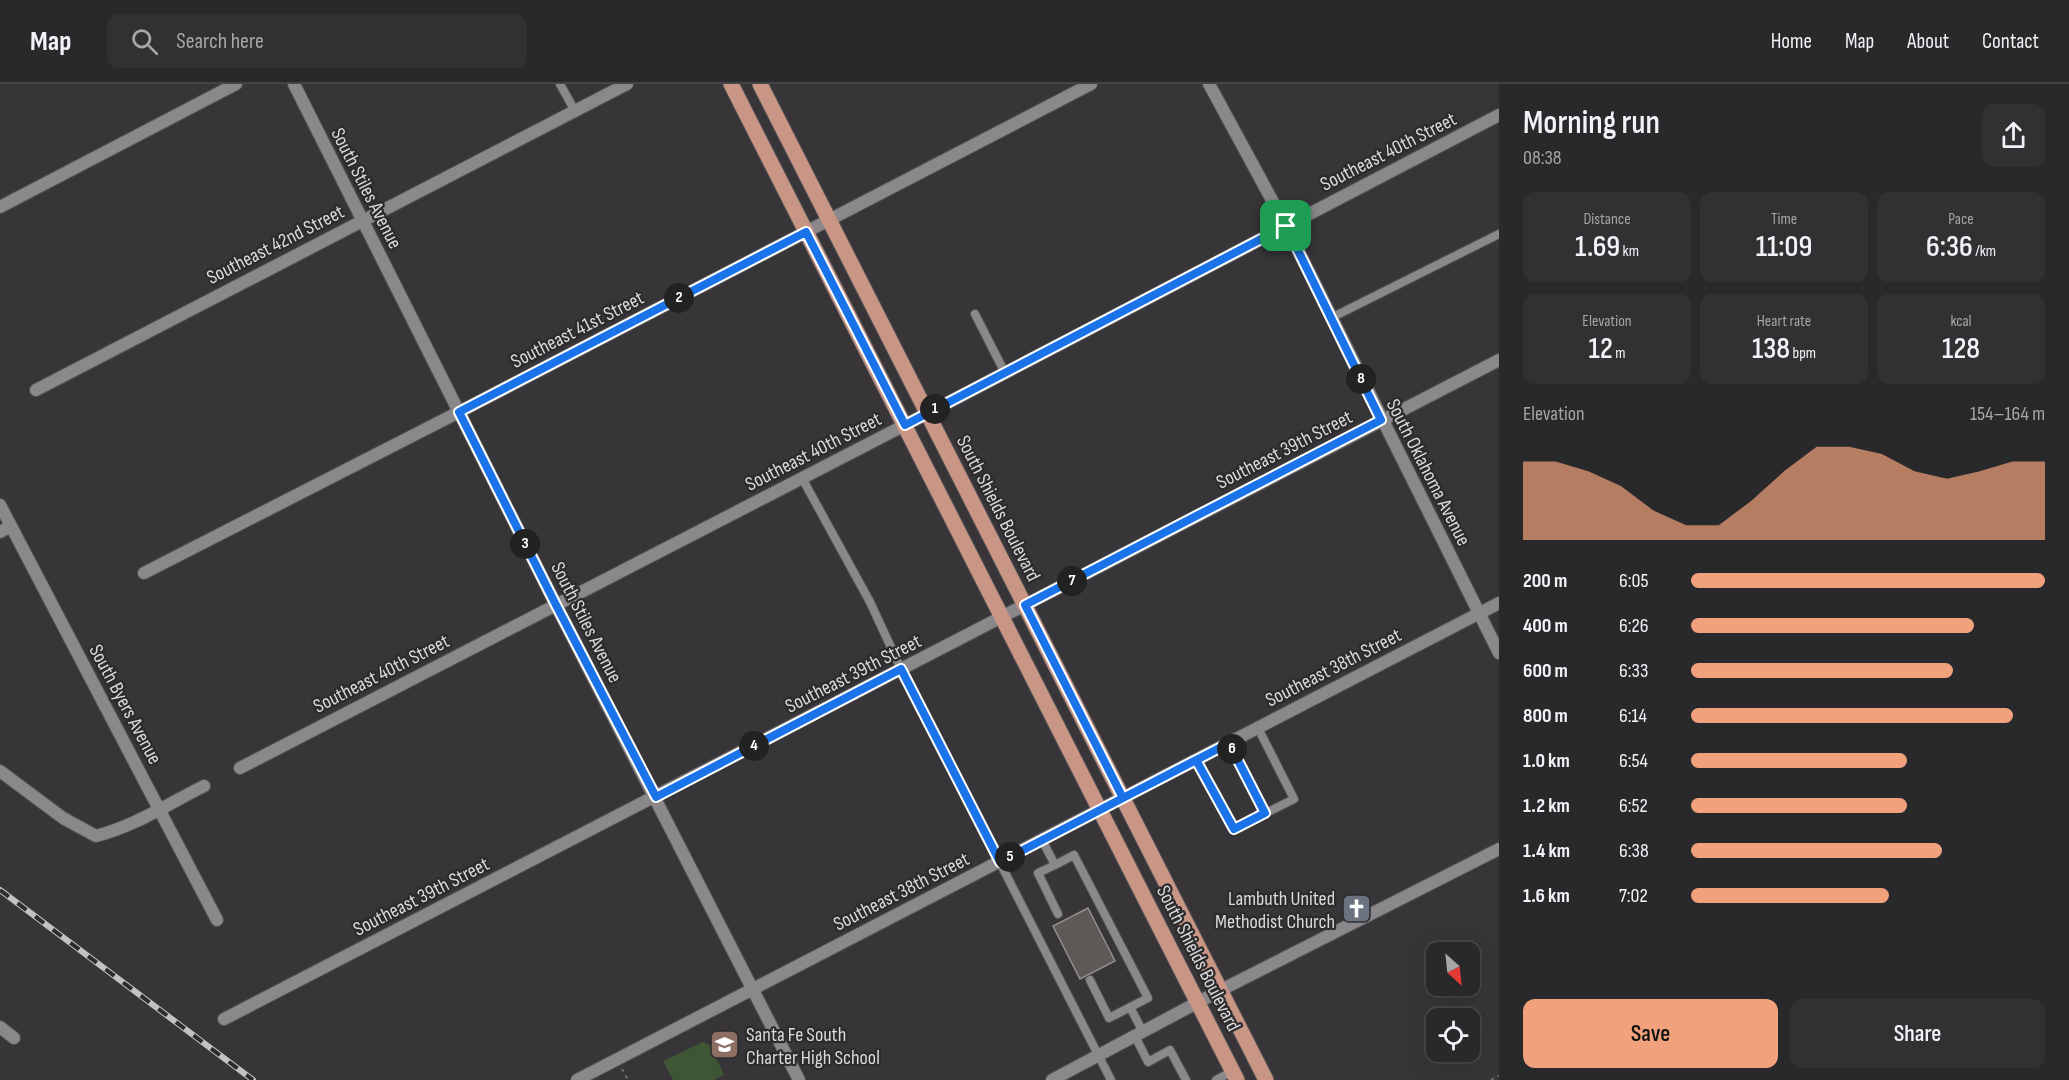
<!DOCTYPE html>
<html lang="en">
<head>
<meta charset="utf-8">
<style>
	body { margin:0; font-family:"Sofia Sans Condensed",sans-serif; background:#313032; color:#f1f3f6; height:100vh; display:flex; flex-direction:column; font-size:22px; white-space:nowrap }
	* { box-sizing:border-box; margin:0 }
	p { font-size:20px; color:#a5a6a8 }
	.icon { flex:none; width:33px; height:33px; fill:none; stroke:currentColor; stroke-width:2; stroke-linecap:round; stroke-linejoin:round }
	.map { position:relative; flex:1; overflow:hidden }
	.sheet { display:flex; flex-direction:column; background:#29282a; width:570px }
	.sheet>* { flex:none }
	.needle { width:39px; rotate:153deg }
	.buttons { position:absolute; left:1426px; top:858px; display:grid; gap:12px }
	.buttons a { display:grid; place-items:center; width:54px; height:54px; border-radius:12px; background:#29282a; box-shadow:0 6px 24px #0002,0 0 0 2px #454447; font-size:30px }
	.pin { position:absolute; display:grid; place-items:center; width:51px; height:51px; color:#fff; margin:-26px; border-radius:12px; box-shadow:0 3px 9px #0006 }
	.km { position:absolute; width:30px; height:30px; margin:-15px; border-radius:50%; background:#222; color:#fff; font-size:16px; line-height:30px; text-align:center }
	.round { display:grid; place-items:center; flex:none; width:63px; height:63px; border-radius:12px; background:#313032 }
	.summary { display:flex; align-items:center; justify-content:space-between; height:102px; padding:0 24px }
	h1 { font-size:33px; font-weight:600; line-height:45px }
	.metrics { display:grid; grid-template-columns:repeat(3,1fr); gap:9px; height:102px; padding:6px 24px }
	.metrics div { display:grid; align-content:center; border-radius:12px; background:#313032; text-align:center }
	.metrics b { font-size:30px; font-weight:600 }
	.metrics small { font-size:16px; font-weight:400 }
	.metrics p { font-size:16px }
	.chart { height:168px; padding:12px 24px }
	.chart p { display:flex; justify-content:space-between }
	.chart svg { width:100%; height:108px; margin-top:6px; fill:#f1a17b; opacity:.7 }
	.action { display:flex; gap:12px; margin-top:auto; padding:12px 24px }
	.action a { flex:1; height:69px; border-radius:12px; background:#f1a17b; color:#111; font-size:24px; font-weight:600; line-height:69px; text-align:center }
	.action a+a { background:#313032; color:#f1f3f6 }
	ul { padding:0 24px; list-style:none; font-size:20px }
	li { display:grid; grid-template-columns:96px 72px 1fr; align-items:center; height:45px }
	li i { height:15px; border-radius:8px; background:#f1a17b }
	header { display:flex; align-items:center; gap:36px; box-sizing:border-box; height:84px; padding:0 30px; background:#29282a; border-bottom:2px solid #454447 }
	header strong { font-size:28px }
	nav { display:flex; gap:33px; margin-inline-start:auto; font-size:21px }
	.search { width:420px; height:54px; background:#313032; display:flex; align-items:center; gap:15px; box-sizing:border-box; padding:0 21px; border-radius:12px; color:#a5a6a8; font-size:22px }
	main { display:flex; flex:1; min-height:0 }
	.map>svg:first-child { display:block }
	.green { fill:#3f5634 }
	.building { fill:#5d5957; stroke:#928f8c; stroke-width:1.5 }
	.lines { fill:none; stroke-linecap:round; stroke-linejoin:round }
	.service-casing { stroke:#545254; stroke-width:10 }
	.minor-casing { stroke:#545254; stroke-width:14 }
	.primary-casing { stroke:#545254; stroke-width:17 }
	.path { stroke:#757376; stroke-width:2; stroke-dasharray:3 4.5; stroke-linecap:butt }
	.service { stroke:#8a888b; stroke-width:8 }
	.minor { stroke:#8a888b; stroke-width:12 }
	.primary { stroke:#c99686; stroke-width:15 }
	.rail-casing { stroke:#c3c1c3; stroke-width:6 }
	.rail { stroke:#2d2b2e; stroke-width:4; stroke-dasharray:11; stroke-linecap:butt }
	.route-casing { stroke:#fff; stroke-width:12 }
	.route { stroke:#1a73e8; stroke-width:8 }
	.labels { text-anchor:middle; stroke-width:4.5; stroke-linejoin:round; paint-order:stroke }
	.street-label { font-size:20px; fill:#dcdadc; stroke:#2d2b2e }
	.poi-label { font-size:20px; fill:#dcdadc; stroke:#2d2b2e; text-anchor:end }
</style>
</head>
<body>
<header>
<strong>Map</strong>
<div class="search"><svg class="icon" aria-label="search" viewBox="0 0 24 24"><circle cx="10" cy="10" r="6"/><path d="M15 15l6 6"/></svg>Search here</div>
<nav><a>Home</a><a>Map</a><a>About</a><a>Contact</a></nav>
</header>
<main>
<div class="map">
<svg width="1499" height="996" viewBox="0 0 1499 996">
	<rect width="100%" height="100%" fill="#373538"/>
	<path class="green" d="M703,958l7,3 14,30 -10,5h-41l-10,-19z"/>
	<path class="building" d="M1088,824l27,53 -35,18 -27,-53z"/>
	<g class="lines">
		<defs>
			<path id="service" d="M560,0l15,27
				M975,230l30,59
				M1331,234l168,-84
				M802,394l68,124 31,67 210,411
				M1229,659l36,70
				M1196,676l38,69 60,-30 -36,-71
				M1042,756l13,25 19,-10 74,143 -39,20 -19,-38
				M1055,781l-17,8 20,41
				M1130,923l13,25
				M1135,952l13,26 22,-12 16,30
				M1216,996l17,-9"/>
			<path id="minor" d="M294,0l262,521 243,475
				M1209,0l77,142 213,427
				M0,123l236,-123
				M36,306l591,-306
				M0,421l217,415
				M0,448l11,-6
				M144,489l315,-161 632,-328
				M240,684l665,-343 594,-310
				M0,687l63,47 33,18c39,-10 72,-32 108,-50
				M224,935l1275,-659
				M0,943l14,11
				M577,996l922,-477
				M1052,996l169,-90 278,-141"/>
			<path id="primary" d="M731,0l506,996
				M760,0l506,996"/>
		</defs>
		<use href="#service" class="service-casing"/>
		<use href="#minor" class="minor-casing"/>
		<use href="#primary" class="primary-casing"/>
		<path class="path" d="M622,985l6,11
			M1491,996l8,-4"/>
		<use href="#service" class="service"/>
		<use href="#minor" class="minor"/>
		<use href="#primary" class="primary"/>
		<defs>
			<path id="rail" d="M0,806l253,190"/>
		</defs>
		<use href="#rail" class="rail-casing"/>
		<use href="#rail" class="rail"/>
	</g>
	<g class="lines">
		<defs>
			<path id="route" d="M1286,142l-381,199 -99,-193 -347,180 97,193 100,192 245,-128 99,193c65,-34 131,-68 196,-102l38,69 31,-16 -36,-70 -106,55 -98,-193 356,-185 -95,-194"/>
		</defs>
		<use href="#route" class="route-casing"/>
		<use href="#route" class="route"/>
	</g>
	<defs>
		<symbol id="church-square" viewBox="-11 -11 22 22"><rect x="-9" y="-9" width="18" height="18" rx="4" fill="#6b7280" stroke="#2d2b2e"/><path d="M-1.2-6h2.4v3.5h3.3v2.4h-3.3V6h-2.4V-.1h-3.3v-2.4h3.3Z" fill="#fff"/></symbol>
		<symbol id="school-square" viewBox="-11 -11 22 22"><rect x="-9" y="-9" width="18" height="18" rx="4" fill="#8d6e63" stroke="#2d2b2e"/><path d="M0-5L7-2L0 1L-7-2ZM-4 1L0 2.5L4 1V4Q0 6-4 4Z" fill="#fff"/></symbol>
	</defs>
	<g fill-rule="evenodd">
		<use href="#church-square" x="1340" y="808" width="33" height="33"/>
		<use href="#school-square" x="708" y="944" width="33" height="33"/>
	</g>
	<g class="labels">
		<g class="street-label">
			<text transform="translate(1388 67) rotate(-27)" y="7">Southeast 40th Street</text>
			<text transform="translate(367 104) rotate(63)" y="7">South Stiles Avenue</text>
			<text transform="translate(275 160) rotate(-27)" y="7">Southeast 42nd Street</text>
			<text transform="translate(577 245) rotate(-27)" y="7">Southeast 41st Street</text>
			<text transform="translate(1284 365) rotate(-27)" y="7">Southeast 39th Street</text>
			<text transform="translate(813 367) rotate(-27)" y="7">Southeast 40th Street</text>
			<text transform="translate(1429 388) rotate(63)" y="7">South Oklahoma Avenue</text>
			<text transform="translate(999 424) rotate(63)" y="7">South Shields Boulevard</text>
			<text transform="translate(587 538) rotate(63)" y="7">South Stiles Avenue</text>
			<text transform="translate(1333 583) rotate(-27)" y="7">Southeast 38th Street</text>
			<text transform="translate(381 589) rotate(-27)" y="7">Southeast 40th Street</text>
			<text transform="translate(853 589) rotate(-27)" y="7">Southeast 39th Street</text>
			<text transform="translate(126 620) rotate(62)" y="7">South Byers Avenue</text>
			<text transform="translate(901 807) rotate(-27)" y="7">Southeast 38th Street</text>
			<text transform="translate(421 812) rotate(-27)" y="7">Southeast 39th Street</text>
			<text transform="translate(1199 874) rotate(63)" y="7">South Shields Boulevard</text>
		</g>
		<g class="poi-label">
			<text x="1335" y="821">Lambuth United<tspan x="1335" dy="23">Methodist Church</tspan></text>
			<text x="746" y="957" text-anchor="start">Santa Fe South<tspan x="746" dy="23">Charter High School</tspan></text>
		</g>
	</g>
</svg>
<div class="buttons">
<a><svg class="needle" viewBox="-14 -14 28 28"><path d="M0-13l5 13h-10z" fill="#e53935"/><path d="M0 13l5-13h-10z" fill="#a5a6a8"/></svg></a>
<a><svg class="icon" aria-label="locate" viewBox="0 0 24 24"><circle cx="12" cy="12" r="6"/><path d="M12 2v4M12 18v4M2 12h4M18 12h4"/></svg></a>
</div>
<div class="pin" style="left:1286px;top:142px;background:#1e9e55"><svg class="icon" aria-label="arrive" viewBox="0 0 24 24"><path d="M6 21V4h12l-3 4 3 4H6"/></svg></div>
<b class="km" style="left:935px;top:325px">1</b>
<b class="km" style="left:679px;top:214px">2</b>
<b class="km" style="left:525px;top:460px">3</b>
<b class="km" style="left:754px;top:662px">4</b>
<b class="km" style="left:1010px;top:773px">5</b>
<b class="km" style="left:1232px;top:665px">6</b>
<b class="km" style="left:1072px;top:497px">7</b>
<b class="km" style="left:1361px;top:295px">8</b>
</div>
<section class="sheet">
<div class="summary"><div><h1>Morning run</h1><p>08:38</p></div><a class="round"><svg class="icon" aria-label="share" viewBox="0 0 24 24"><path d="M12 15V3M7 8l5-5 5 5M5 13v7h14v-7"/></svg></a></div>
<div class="metrics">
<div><p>Distance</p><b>1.69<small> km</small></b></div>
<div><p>Time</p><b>11:09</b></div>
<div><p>Pace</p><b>6:36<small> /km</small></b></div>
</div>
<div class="metrics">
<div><p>Elevation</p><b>12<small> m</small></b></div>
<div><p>Heart rate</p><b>138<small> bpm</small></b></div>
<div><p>kcal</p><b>128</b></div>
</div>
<div class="chart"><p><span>Elevation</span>154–164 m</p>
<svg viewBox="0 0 160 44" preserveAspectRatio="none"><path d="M0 44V12L10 12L20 16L30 22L40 32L50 38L60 38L70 28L80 16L90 6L100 6L110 9L120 16L130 19L140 16L150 12L160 12V44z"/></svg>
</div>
<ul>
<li><b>200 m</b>6:05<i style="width:100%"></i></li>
<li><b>400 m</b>6:26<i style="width:80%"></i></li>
<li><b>600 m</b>6:33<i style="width:74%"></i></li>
<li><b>800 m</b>6:14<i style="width:91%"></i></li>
<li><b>1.0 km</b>6:54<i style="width:61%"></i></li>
<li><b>1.2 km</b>6:52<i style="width:61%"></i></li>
<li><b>1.4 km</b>6:38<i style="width:71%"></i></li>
<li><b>1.6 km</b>7:02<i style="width:56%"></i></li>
</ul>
<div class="action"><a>Save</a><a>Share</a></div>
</section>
</main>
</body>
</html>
